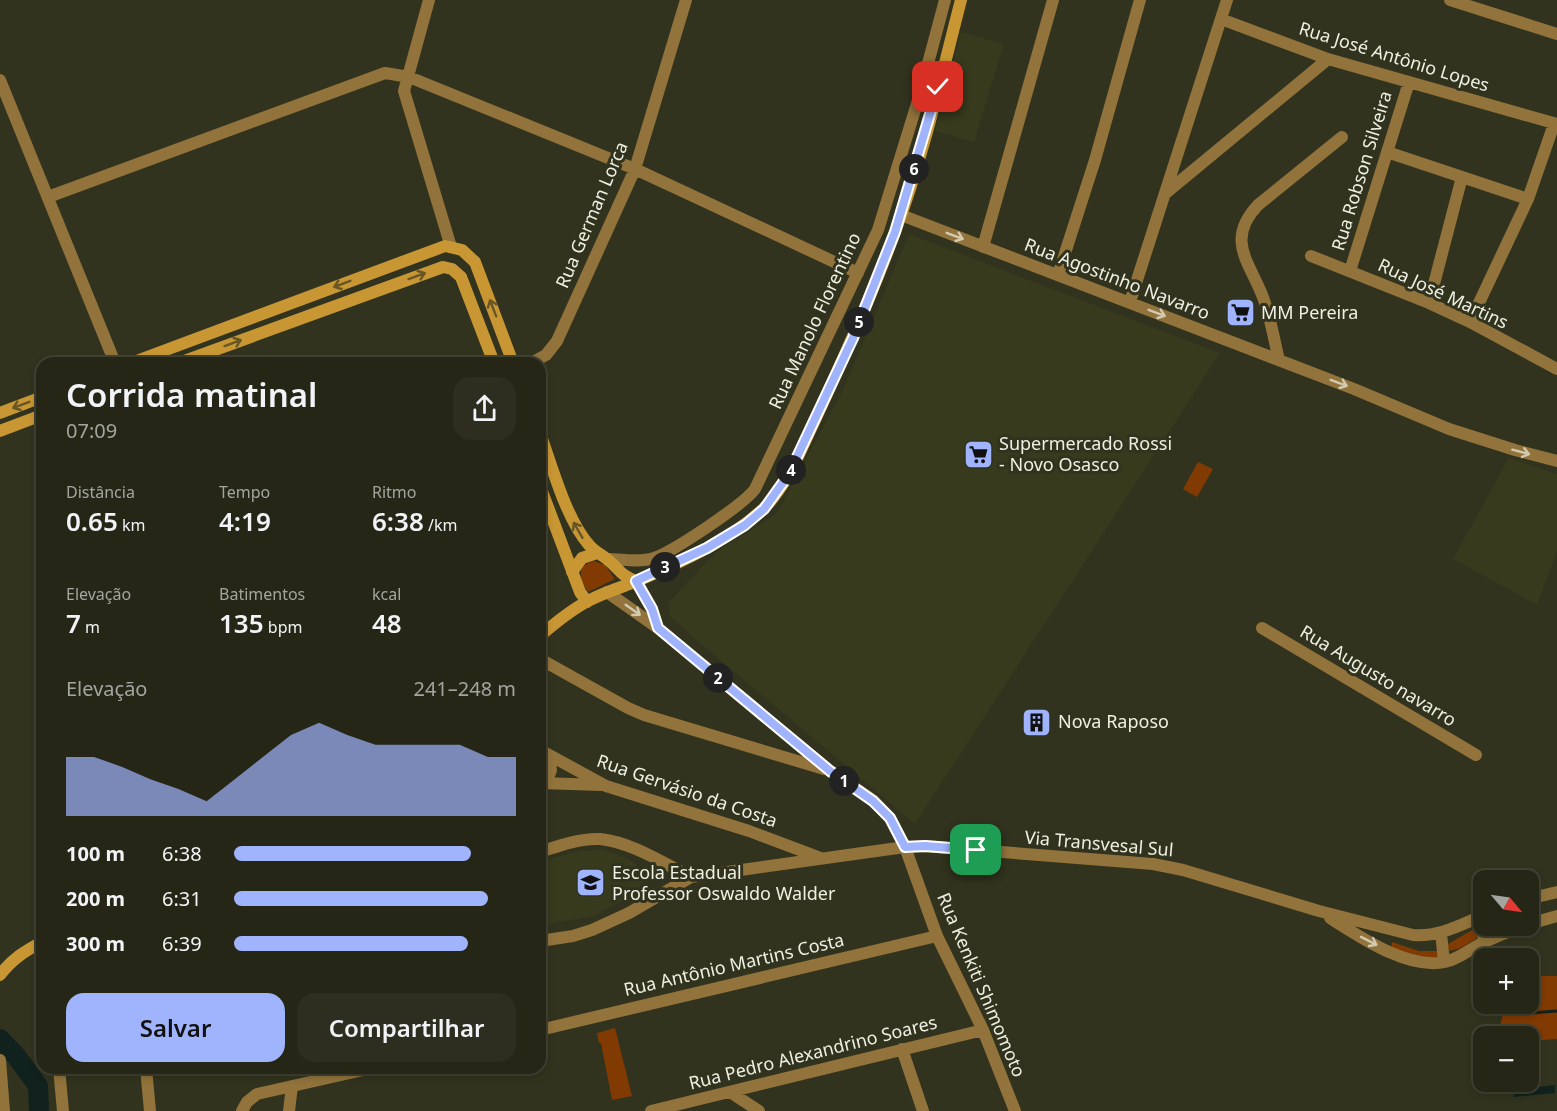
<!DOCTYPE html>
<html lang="pt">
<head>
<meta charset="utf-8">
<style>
	body { margin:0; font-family:"Noto Sans",sans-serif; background:#2d2e1f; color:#f1f3f6; height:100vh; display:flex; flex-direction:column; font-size:22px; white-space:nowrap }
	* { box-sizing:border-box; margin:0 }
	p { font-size:20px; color:#a3a5a1 }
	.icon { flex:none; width:33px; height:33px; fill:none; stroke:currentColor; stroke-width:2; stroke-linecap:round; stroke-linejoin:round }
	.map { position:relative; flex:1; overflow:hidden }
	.panel { position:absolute; left:36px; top:357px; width:510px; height:717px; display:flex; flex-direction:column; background:#252616; border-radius:18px; box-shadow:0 3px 9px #0003,0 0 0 2px #424335 }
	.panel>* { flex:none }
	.needle { width:39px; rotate:119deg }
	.tools { position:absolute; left:1473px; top:870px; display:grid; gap:12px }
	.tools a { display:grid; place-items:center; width:66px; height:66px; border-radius:12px; background:#252616; box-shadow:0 3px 9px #0003,0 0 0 2px #424335; font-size:30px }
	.pin { position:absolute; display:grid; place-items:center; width:51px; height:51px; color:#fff; margin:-26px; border-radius:12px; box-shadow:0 3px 9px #0006 }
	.km { position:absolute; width:30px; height:30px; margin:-15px; border-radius:50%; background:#222; color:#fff; font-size:16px; line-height:30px; text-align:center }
	.round { display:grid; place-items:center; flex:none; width:63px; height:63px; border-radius:18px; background:#2d2e1f }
	.headline { display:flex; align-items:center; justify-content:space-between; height:102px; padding:0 30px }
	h1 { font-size:33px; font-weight:600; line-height:45px }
	.figures { display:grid; grid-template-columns:repeat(3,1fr); gap:9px; height:102px; padding:6px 30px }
	.figures div { display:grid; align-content:center }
	.figures b { font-size:26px; font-weight:600 }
	.figures small { font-size:16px; font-weight:400 }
	.figures p { font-size:16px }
	.chart { height:168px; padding:12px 30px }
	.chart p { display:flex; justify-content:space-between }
	.chart svg { width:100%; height:108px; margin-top:6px; fill:#a0b3fd; opacity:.7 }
	.primary-button { display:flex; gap:12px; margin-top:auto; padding:12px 30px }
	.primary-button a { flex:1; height:69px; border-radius:18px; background:#a0b3fd; color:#111; font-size:24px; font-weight:600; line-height:69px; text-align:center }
	.primary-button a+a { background:#2d2e1f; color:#f1f3f6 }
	ul { padding:0 30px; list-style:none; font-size:20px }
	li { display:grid; grid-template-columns:96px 72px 1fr; align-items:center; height:45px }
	li i { height:15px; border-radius:8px; background:#a0b3fd }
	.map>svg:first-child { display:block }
	.built { fill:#373a1d }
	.green { fill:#813a02 }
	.water { fill:#11221e }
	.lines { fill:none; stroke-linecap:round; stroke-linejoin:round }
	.stream { stroke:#11221e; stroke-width:3 }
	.river { stroke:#11221e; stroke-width:20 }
	.street { stroke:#91733b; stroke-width:12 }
	.secondary { stroke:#c89734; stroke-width:12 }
	.oneway { stroke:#d2cab0 }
	.oneway2 { stroke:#665626 }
	.route-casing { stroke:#fff; stroke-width:12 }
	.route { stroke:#a0b3fd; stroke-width:8 }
	.labels { text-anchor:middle; stroke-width:6; stroke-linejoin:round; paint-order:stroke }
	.street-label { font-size:18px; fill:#eef0e2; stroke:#31331e }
	.poi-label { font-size:18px; fill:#eef0e2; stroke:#31331e; text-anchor:start }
</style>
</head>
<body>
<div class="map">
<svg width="1557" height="1111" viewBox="0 0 1557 1111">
	<rect width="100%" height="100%" fill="#31331e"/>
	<path class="built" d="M961,32l43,12 -30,98 -39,-11z
		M909,234l311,119 -305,471 -220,-185 -25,-23 -2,-13 47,-50 62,-40 66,-123z
		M1509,458l48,16v77l-20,54 -84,-46z
		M601,849l26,9 16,12 2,8 -7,11 -12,10 -32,17 -54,9v-59l5,-6 34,-9z"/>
	<path class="green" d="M1198,462l15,7 -16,28 -14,-8z
		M594,561l11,4 10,14 -27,13c-8,-12 -13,-26 6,-31z
		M1474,929l6,3v4l-19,12 -12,3 -1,-7z
		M1392,942l27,9h19l4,6 -12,5 -39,-14z
		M1529,976h28v63l-28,2 -1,-5h-31l9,-32h22z
		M615,1028l17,68 -20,4 -11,-57h-2l-2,-10z"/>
	<path class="water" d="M1555,1085v8l-41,4v-4l7,-4z"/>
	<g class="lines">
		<path class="stream" d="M1516,1014l41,-3"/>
		<path class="river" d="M0,1039l17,18 21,29 1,25"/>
		<path class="street" d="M429,0l-25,91 47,156
			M1450,0l107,34
			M1221,19l107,40 229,65
			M0,80l115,283
			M1387,152l141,47
			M1167,192l161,-133
			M48,197l337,-124 24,4 226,92 223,104
			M901,215l453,174 95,40 66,21 42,11
			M983,247l70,-247
			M1311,256l118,47 41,19 87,47
			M1350,271l59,-189
			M1058,275l37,-115 45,-160
			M1130,302l97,-302
			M1429,303l33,-126
			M1470,322l58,-123 26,-75
			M1279,360c-5,-20 -8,-41 -15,-60 -13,-37 -40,-59 -6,-95l84,-68
			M531,363l15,-8 11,-14 78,-172 51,-169
			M607,559c16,0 32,4 47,-1 20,-7 89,-53 101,-69l123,-259 41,-133 26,-97
			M636,581l16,28 6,19
			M607,592l51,36 172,143 44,30 16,17 15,29 32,89 46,94 32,81
			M1262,628l214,127
			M540,659l88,49 16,7 180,54
			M540,750l66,36 143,45 72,27
			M540,783l62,2
			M546,783l5,-13 -2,-14
			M540,852c18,-6 40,-14 60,-13 31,3 63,24 91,38
			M1528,899l29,-7
			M1330,918c30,19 78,52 115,44 14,-3 25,-13 37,-19 22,-10 52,-21 75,-27
			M1441,933l3,29
			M540,941l33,-5 19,-6 37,-17 62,-36 214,-30 20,-1 228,18 30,6 136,41 94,24c26,2 47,-10 71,-20
			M1483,943l2,-17
			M540,1030l397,-94
			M902,1049l21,62
			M0,1060l4,51
			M59,1068l4,43
			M146,1068l4,43
			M730,1092l29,19
			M242,1111l5,-9 10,-8 115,-26
			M289,1111l3,-25
			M651,1111l332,-81"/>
		<path class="secondary" d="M131,363l314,-117 17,4 13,12 38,101
			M179,363l264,-96 9,2 9,8 33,86
			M0,413l42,-16
			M0,431l42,-16
			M540,433c12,33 26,86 49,112 5,6 12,9 18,14 14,11 11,15 29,22
			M540,486l40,106 7,10
			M572,572l10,-14 15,-5
			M540,636c15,-13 31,-26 48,-35 15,-8 31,-13 47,-19 41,-17 95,-42 127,-72 12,-10 19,-24 28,-36 37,-80 75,-160 105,-242 28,-74 46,-155 66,-232
			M0,975c12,-16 25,-24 42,-33"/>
	</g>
	<defs><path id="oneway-shaft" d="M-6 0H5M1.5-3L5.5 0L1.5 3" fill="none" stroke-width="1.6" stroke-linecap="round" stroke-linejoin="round" transform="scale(1.5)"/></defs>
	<g class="oneway">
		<use href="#oneway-shaft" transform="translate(955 236) rotate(21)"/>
		<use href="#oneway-shaft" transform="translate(1157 313) rotate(21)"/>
		<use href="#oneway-shaft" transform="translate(1339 383) rotate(21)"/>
		<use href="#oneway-shaft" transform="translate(1521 452) rotate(15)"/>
		<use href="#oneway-shaft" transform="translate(633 610) rotate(35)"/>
		<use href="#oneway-shaft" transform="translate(1369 941) rotate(27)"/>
	</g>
	<g class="oneway2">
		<use href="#oneway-shaft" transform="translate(417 276) rotate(-20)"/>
		<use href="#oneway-shaft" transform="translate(342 284) rotate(159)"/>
		<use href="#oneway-shaft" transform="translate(493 308) rotate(-111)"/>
		<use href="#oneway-shaft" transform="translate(233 343) rotate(-20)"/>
		<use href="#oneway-shaft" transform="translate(21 405) rotate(159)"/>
		<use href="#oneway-shaft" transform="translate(578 530) rotate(-120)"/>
	</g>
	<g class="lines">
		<defs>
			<path id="route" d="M938,87l-43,145 -42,106 -64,136 -25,35 -19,16 -38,23 -71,33 16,28 6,19 172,143 43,30 17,17 15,29 20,-1 51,4"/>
		</defs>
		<use href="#route" class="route-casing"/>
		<use href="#route" class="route"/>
	</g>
	<defs>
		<symbol id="supermarket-square" viewBox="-11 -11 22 22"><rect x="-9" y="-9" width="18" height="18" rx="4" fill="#a0b3fd" stroke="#31331e"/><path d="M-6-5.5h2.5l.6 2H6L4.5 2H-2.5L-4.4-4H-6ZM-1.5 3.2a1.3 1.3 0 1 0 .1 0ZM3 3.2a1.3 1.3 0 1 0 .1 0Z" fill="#111"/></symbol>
		<symbol id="building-square" viewBox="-11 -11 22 22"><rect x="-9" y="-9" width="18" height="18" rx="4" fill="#a0b3fd" stroke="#31331e"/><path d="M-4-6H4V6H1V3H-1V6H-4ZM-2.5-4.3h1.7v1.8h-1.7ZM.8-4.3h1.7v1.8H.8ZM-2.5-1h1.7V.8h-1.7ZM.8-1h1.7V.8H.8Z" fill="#111"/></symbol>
		<symbol id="school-square" viewBox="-11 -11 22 22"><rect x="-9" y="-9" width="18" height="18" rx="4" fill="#a0b3fd" stroke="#31331e"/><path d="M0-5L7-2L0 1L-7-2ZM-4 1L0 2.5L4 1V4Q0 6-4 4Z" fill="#111"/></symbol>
	</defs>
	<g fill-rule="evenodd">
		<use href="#supermarket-square" x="1224" y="296" width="33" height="33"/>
		<use href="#supermarket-square" x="962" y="438" width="33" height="33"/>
		<use href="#building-square" x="1020" y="706" width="33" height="33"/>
		<use href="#school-square" x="574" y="866" width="33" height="33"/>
	</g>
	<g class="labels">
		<g class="street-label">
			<text transform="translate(1394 57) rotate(17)" y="6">Rua José Antônio Lopes</text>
			<text transform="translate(1362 171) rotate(-73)" y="6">Rua Robson Silveira</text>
			<text transform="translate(592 215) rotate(-67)" y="6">Rua German Lorca</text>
			<text transform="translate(1117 279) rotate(21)" y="6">Rua Agostinho Navarro</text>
			<text transform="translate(1443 294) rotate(25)" y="6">Rua José Martins</text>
			<text transform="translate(815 321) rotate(-65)" y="6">Rua Manolo Florentino</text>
			<text transform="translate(1378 676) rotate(31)" y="6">Rua Augusto navarro</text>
			<text transform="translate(687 791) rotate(19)" y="6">Rua Gervásio da Costa</text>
			<text transform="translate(1099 844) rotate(5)" y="6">Via Transvesal Sul</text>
			<text transform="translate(734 965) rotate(-13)" y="6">Rua Antônio Martins Costa</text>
			<text transform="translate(981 985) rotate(67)" y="6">Rua Kenkiti Shimomoto</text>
			<text transform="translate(813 1053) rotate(-14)" y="6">Rua Pedro Alexandrino Soares</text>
		</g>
		<g class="poi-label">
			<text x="1261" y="319">MM Pereira</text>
			<text x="999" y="450">Supermercado Rossi<tspan x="999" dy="21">- Novo Osasco</tspan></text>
			<text x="1058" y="728">Nova Raposo</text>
			<text x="612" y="879">Escola Estadual<tspan x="612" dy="21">Professor Oswaldo Walder</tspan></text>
		</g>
	</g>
</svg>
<div class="tools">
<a><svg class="needle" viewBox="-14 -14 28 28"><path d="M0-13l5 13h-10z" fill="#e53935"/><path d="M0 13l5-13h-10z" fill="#a3a5a1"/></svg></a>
<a>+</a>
<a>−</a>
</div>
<div class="pin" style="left:976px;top:850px;background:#1e9e55"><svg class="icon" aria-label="arrive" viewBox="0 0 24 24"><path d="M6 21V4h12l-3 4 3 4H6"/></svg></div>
<div class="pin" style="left:938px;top:87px;background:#d93025"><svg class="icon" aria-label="check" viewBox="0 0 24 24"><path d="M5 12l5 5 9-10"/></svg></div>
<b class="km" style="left:844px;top:781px">1</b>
<b class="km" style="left:718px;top:678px">2</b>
<b class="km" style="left:665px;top:567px">3</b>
<b class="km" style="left:791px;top:470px">4</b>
<b class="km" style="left:859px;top:322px">5</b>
<b class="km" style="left:914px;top:169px">6</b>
<section class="panel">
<div class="headline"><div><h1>Corrida matinal</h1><p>07:09</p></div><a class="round"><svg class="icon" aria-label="share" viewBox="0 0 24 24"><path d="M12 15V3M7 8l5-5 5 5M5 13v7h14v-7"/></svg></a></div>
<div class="figures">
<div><p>Distância</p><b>0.65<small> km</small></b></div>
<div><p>Tempo</p><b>4:19</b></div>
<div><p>Ritmo</p><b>6:38<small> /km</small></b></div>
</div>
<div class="figures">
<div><p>Elevação</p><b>7<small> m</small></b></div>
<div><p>Batimentos</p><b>135<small> bpm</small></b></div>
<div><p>kcal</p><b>48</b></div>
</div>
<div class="chart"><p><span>Elevação</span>241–248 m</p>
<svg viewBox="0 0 160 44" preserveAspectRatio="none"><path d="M0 44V20L10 20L20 24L30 29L40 33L50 38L60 29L70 20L80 11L90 6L100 11L110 15L120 15L130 15L140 15L150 20L160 20V44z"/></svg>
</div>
<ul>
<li><b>100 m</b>6:38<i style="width:84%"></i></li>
<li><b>200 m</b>6:31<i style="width:90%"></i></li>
<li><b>300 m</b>6:39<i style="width:83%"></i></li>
</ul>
<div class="primary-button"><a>Salvar</a><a>Compartilhar</a></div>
</section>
</div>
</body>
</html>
